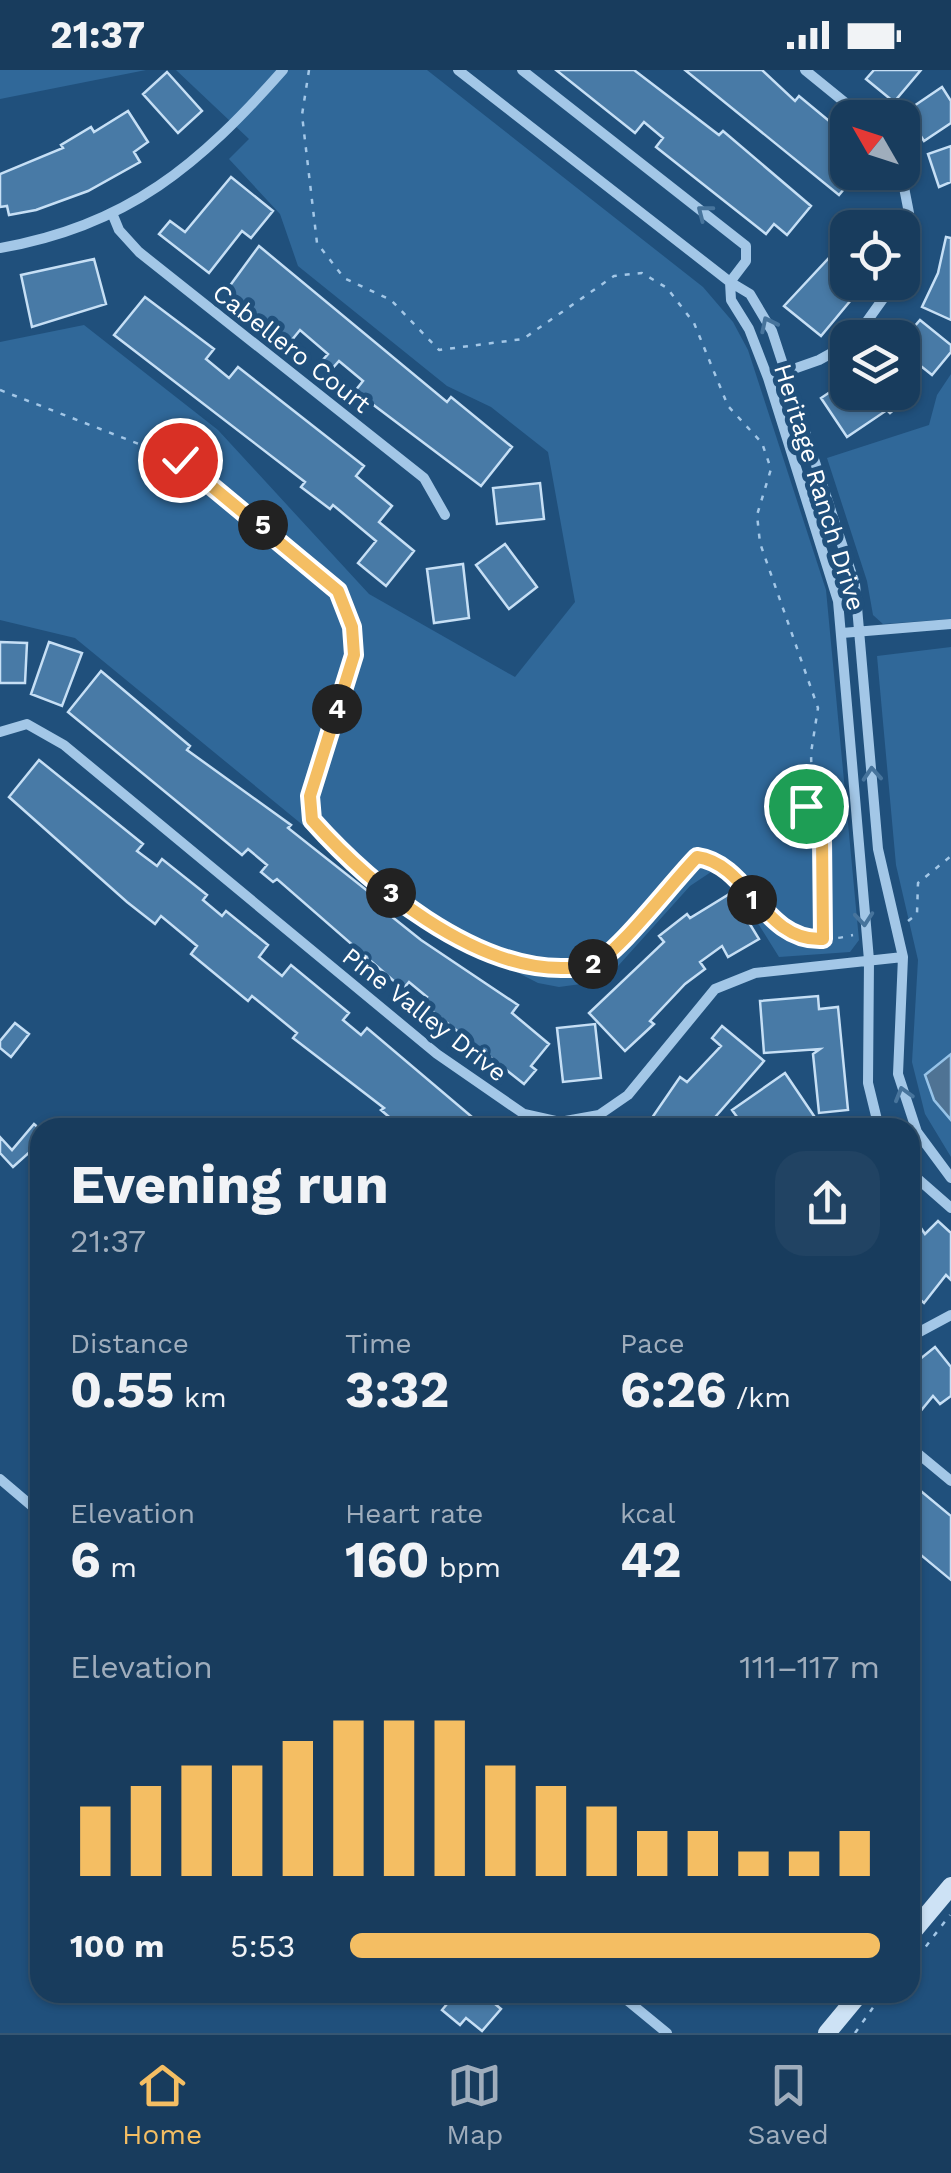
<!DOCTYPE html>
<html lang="en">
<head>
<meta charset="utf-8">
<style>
	body { margin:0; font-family:"Work Sans",sans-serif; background:#214363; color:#f1f3f6; height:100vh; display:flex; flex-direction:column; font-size:38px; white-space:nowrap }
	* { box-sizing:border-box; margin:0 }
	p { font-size:32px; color:#9fadbc }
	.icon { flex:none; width:55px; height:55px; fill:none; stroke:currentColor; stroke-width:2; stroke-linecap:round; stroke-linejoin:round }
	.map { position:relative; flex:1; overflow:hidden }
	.details { position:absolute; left:30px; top:1048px; width:890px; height:885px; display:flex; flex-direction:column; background:#183c5d; border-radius:30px; box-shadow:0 2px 8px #0004,0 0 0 2px #365672 }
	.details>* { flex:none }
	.needle { width:65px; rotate:309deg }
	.buttons { position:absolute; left:830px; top:30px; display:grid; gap:20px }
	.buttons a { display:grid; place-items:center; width:90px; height:90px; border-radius:20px; background:#183c5d; box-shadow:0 2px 8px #0004,0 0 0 2px #365672; font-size:50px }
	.pin { position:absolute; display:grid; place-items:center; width:85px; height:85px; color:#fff; margin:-42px; border:5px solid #fff; border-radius:50%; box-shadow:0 2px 10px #0007 }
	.km { position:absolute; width:50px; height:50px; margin:-25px; border-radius:50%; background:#222; color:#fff; font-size:28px; line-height:50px; text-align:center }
	.round { display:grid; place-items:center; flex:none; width:105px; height:105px; border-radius:30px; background:#214363 }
	.head { display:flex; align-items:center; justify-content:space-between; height:170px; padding:0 40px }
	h1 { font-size:55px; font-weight:700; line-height:75px }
	.figures { display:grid; grid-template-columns:repeat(3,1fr); gap:15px; height:170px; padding:10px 40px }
	.figures div { display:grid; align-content:center }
	.figures b { font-size:50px; font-weight:700 }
	.figures small { font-size:28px; font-weight:400 }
	.figures p { font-size:28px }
	.chart { height:280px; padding:20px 40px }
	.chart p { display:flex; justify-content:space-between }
	.chart svg { width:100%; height:180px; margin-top:10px; stroke:#f4be63; stroke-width:6 }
	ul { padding:0 40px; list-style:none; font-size:32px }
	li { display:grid; grid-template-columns:160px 120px 1fr; align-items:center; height:75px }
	li i { height:25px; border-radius:12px; background:#f4be63 }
	.status { display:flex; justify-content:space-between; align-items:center; height:70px; padding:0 50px; background:#183c5d; direction:ltr }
	.status svg { height:28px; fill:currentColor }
	.dock { display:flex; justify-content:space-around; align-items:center; height:140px; border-top:2px solid #365672; background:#183c5d; font-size:28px; color:#9fadbc }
	.dock a { display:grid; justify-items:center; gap:5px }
	.dock .selected { color:#f4be63 }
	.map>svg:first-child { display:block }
	.green { fill:#306899 }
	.water { fill:#4f7394; stroke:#96c3e8; stroke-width:2.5 }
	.building { fill:#487aa6; stroke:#c6dff5; stroke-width:2.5 }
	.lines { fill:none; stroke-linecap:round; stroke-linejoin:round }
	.path { stroke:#a3c7e7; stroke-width:2.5; stroke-dasharray:5 8; stroke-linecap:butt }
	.minor { stroke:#a3c7e7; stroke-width:10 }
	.secondary { stroke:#cde2f5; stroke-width:18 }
	.oneway { stroke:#47749c }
	.route-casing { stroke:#fff; stroke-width:20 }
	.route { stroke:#f4be63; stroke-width:12 }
	.labels { text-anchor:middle; stroke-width:10; stroke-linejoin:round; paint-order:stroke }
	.street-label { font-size:25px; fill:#fff; stroke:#20507c }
</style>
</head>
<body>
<div class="status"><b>21:37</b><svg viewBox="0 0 49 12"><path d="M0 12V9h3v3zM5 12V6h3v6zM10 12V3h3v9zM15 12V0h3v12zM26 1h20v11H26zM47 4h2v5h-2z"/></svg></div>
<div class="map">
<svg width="951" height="1963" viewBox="0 0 951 1963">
	<rect width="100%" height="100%" fill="#20507c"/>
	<path class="green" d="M0,0h146l-146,29z
		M176,0h251l276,217 30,35 15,28 78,240 33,350 -9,12 -71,5 -43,-69 -19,-20 -27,18 -72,80 -37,18 -22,3 -21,-4 -111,-56 -352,-289 -75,-18v-278l84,-17 134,105 151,164 146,83 60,-75 -27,-150 -57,-45 -44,-21 -149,-120 -18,-52 -51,-55 20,-20z
		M951,304v245l-68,5 -10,-9 -6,-34 -40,-123 102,-33 8,-30z
		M951,577v510l-26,-43 -13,-52 6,-102 -22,-95 -19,-209z"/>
	<path class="water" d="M951,984v66l-17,-20 -9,-25z"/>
	<path class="building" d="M556,0h78l85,65 4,-4 88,75 -24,29 -13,-11 -8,10 -110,-87 7,-9 -19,-16 -9,11z
		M685,0h77l33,31 4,-5 41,34 -3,4 11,9v29h10l-19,23z
		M874,0h47l-27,32 -28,-23z
		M167,2l35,39 -24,22 -35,-39z
		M942,17l9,14v22l-27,18 -19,-29z
		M128,41l20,31 -14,10 6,10 -52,29 -52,19 -27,5 -2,-9 -7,1v-33l63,-26 -2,-3 30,-18 3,5z
		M951,76v36l-12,5 -11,-33z
		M231,107l42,34 -22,27 -9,-7 -33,42 -50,-39 11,-13 15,11z
		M854,141l20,17h-26v54h18l-45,54 -37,-30 56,-60 -9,-8z
		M946,167l5,1v82l-29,-13 16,-34z
		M259,176l188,156 4,-5 61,50 -31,39 -126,-95 8,-10 -24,-20 -9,10 -10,-8 8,-9 -28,-24 -9,11 -65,-50z
		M94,189l12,45 -74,23 -11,-52z
		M145,227l69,52 -8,10 23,19 9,-11 126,99 -8,10 36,30 -13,16 35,29 -28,35 -28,-23 18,-22 -43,-36 -3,4 -29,-22 4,-5 -191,-147z
		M920,250l31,25v7l-19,23 -30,-24v-10z
		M902,303l15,17 -27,23 -3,-3 -40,27 -26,-39 27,-18v12h54z
		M540,413l4,36 -47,5 -4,-36z
		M505,474l32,43 -28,22 -33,-44z
		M463,494l6,54 -35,5 -7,-54z
		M0,572l27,1 -2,40h-25z
		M49,572l33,11 -20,53 -31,-12z
		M101,601l89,75 -3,4 104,75 -3,3 96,76 -3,4 40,32 97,65 -6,8 37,31 -18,22 5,4 -12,14 -102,-81 5,-6 -18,-15 -6,7 -126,-110 -4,3 -12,-10 6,-7 -19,-16 -6,6 -174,-143z
		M39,690l104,84 -6,7 20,15 5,-7 45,36 -4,5 19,16 4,-5 42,34 -9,12 23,19 9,-11 58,48 -6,7 18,15 6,-7 118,100h-83l-21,-18 3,-2 -91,-70 4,-5 -45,-37 -4,5 -57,-47 6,-8 -36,-30 -6,8 -28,-22 -118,-105z
		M731,823l28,46 -31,18 -6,-11 -22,16 5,7 -20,15 -35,37 4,3 -29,27 -36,-38 75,-71 -5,-6 28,-22 3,4z
		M818,926l1,13 19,-2 10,103 -29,3 -6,-59 7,-5 -56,4 -4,-52z
		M15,953l14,11 -18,23 -11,-9v-7z
		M595,954l6,54 -38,4 -6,-54z
		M722,956l42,35 -54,62 -4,-4 -7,9h-54l35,-51 7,5 34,-36 -9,-8z
		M785,1003l29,43 -17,12h-52l-13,-18z
		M34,1054l6,5v23l-6,-4 -21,19 -13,-14v-16l12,13z
		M910,1142l15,22 13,-13 13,12v47l-5,-5 -22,28 -14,-12z
		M935,1277l16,20v29l-11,8 -7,-8 -23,28v-57z
		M910,1412l41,34v64l-41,-34z
		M457,1922h24l20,17 -19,22 -16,-13 -6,7 -18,-15z"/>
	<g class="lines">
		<path class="path" d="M309,0l-7,45 15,128 27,35 47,22 48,50 84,-11 91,-63 28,-3 25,15 27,35 34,83 34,37 9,26 -14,46 3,28 58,165 -7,45 1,37 -7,16 17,31 1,101
			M0,320l180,70 158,131 13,36 3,28 -44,141 3,24c57,65 162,151 253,148 6,0 17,1 23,-1 28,-11 84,-85 108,-110 63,9 58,102 156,78
			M908,851l9,-7 1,-31 33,-27
			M910,1897l40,-52
			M855,1963l29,-41"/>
		<path class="minor" d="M458,0l272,212 20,12 22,37 83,253 23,265 25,108 -5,117 19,58 34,46
			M522,0l224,176v15l-16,21
			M805,0l59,48
			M901,102l8,41 -7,49
			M112,143l7,17 20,22 285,226 21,37
			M0,178c128,-22 200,-84 283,-178
			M730,212l1,18 18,29 19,49 70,223 31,359 -1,123 11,45
			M855,268l40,-56
			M768,308l51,-18 29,-16
			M842,563l109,-9
			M0,662l27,-8 37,21 373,309 87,60 36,8 39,-7 29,-20 87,-106 40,-16 148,-16
			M910,1102l41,36
			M910,1267l41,-22
			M910,1377l41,34
			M0,1409l40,34
			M617,1922l50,41"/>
		<path class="secondary" d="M910,1865l41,-49
			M827,1963l34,-41"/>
	</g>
	<defs><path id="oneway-chevron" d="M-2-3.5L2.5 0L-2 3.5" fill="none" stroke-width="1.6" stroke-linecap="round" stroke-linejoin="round" transform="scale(2.5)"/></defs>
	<g class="oneway">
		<use href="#oneway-chevron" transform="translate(704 142) rotate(-142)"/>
		<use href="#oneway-chevron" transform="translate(768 254) rotate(-116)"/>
		<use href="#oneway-chevron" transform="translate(872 704) rotate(-94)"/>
		<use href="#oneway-chevron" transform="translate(864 849) rotate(85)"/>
		<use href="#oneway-chevron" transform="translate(903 1024) rotate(-106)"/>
	</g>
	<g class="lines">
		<defs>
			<path id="route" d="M180,390l158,131 14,36 2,28 -44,141 2,24c58,65 162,151 254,148 6,0 17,1 23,-1 27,-10 84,-86 108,-110 52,7 66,85 126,82l-1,-101 -16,-32"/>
		</defs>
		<use href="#route" class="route-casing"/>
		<use href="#route" class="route"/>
	</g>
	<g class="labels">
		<g class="street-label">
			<text transform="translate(292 278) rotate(38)" y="9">Cabellero Court</text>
			<text transform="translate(820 417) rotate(73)" y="9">Heritage Ranch Drive</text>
			<text transform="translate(425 944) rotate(38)" y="9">Pine Valley Drive</text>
		</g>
	</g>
</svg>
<div class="buttons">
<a><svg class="needle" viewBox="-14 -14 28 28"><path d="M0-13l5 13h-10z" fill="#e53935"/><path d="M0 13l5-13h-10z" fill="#9fadbc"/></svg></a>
<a><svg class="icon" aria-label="locate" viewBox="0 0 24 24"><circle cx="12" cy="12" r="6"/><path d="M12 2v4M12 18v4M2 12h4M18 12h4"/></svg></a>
<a><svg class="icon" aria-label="layers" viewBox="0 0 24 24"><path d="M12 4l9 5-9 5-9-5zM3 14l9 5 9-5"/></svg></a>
</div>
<div class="pin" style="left:806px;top:736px;background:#1e9e55"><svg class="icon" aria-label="arrive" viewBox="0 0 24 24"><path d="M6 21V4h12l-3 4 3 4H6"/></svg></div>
<div class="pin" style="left:180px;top:390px;background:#d93025"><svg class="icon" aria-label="check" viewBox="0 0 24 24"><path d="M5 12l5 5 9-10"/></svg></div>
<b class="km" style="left:752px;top:830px">1</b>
<b class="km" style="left:593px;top:894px">2</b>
<b class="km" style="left:391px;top:823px">3</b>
<b class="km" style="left:337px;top:639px">4</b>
<b class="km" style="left:263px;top:455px">5</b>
<section class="details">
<div class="head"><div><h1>Evening run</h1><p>21:37</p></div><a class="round"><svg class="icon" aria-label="share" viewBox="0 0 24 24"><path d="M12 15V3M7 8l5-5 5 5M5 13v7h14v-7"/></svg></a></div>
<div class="figures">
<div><p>Distance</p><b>0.55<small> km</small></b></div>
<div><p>Time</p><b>3:32</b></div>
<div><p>Pace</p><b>6:26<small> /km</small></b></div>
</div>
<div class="figures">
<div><p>Elevation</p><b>6<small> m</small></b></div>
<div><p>Heart rate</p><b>160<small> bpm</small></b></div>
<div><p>kcal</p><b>42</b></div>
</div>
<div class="chart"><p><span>Elevation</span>111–117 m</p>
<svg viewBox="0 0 160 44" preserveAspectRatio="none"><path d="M5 44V27M15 44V22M25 44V17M35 44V17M45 44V11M55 44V6M65 44V6M75 44V6M85 44V17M95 44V22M105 44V27M115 44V33M125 44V33M135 44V38M145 44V38M155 44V33"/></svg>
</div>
<ul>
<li><b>100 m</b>5:53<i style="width:100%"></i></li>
</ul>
</section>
</div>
<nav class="dock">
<a class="selected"><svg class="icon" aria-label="home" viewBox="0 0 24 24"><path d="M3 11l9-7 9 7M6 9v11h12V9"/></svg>Home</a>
<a><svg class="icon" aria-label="map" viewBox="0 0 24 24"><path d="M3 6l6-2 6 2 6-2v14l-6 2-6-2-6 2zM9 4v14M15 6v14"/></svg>Map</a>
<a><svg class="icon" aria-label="saved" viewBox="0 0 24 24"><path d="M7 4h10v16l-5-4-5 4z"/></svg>Saved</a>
</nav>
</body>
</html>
